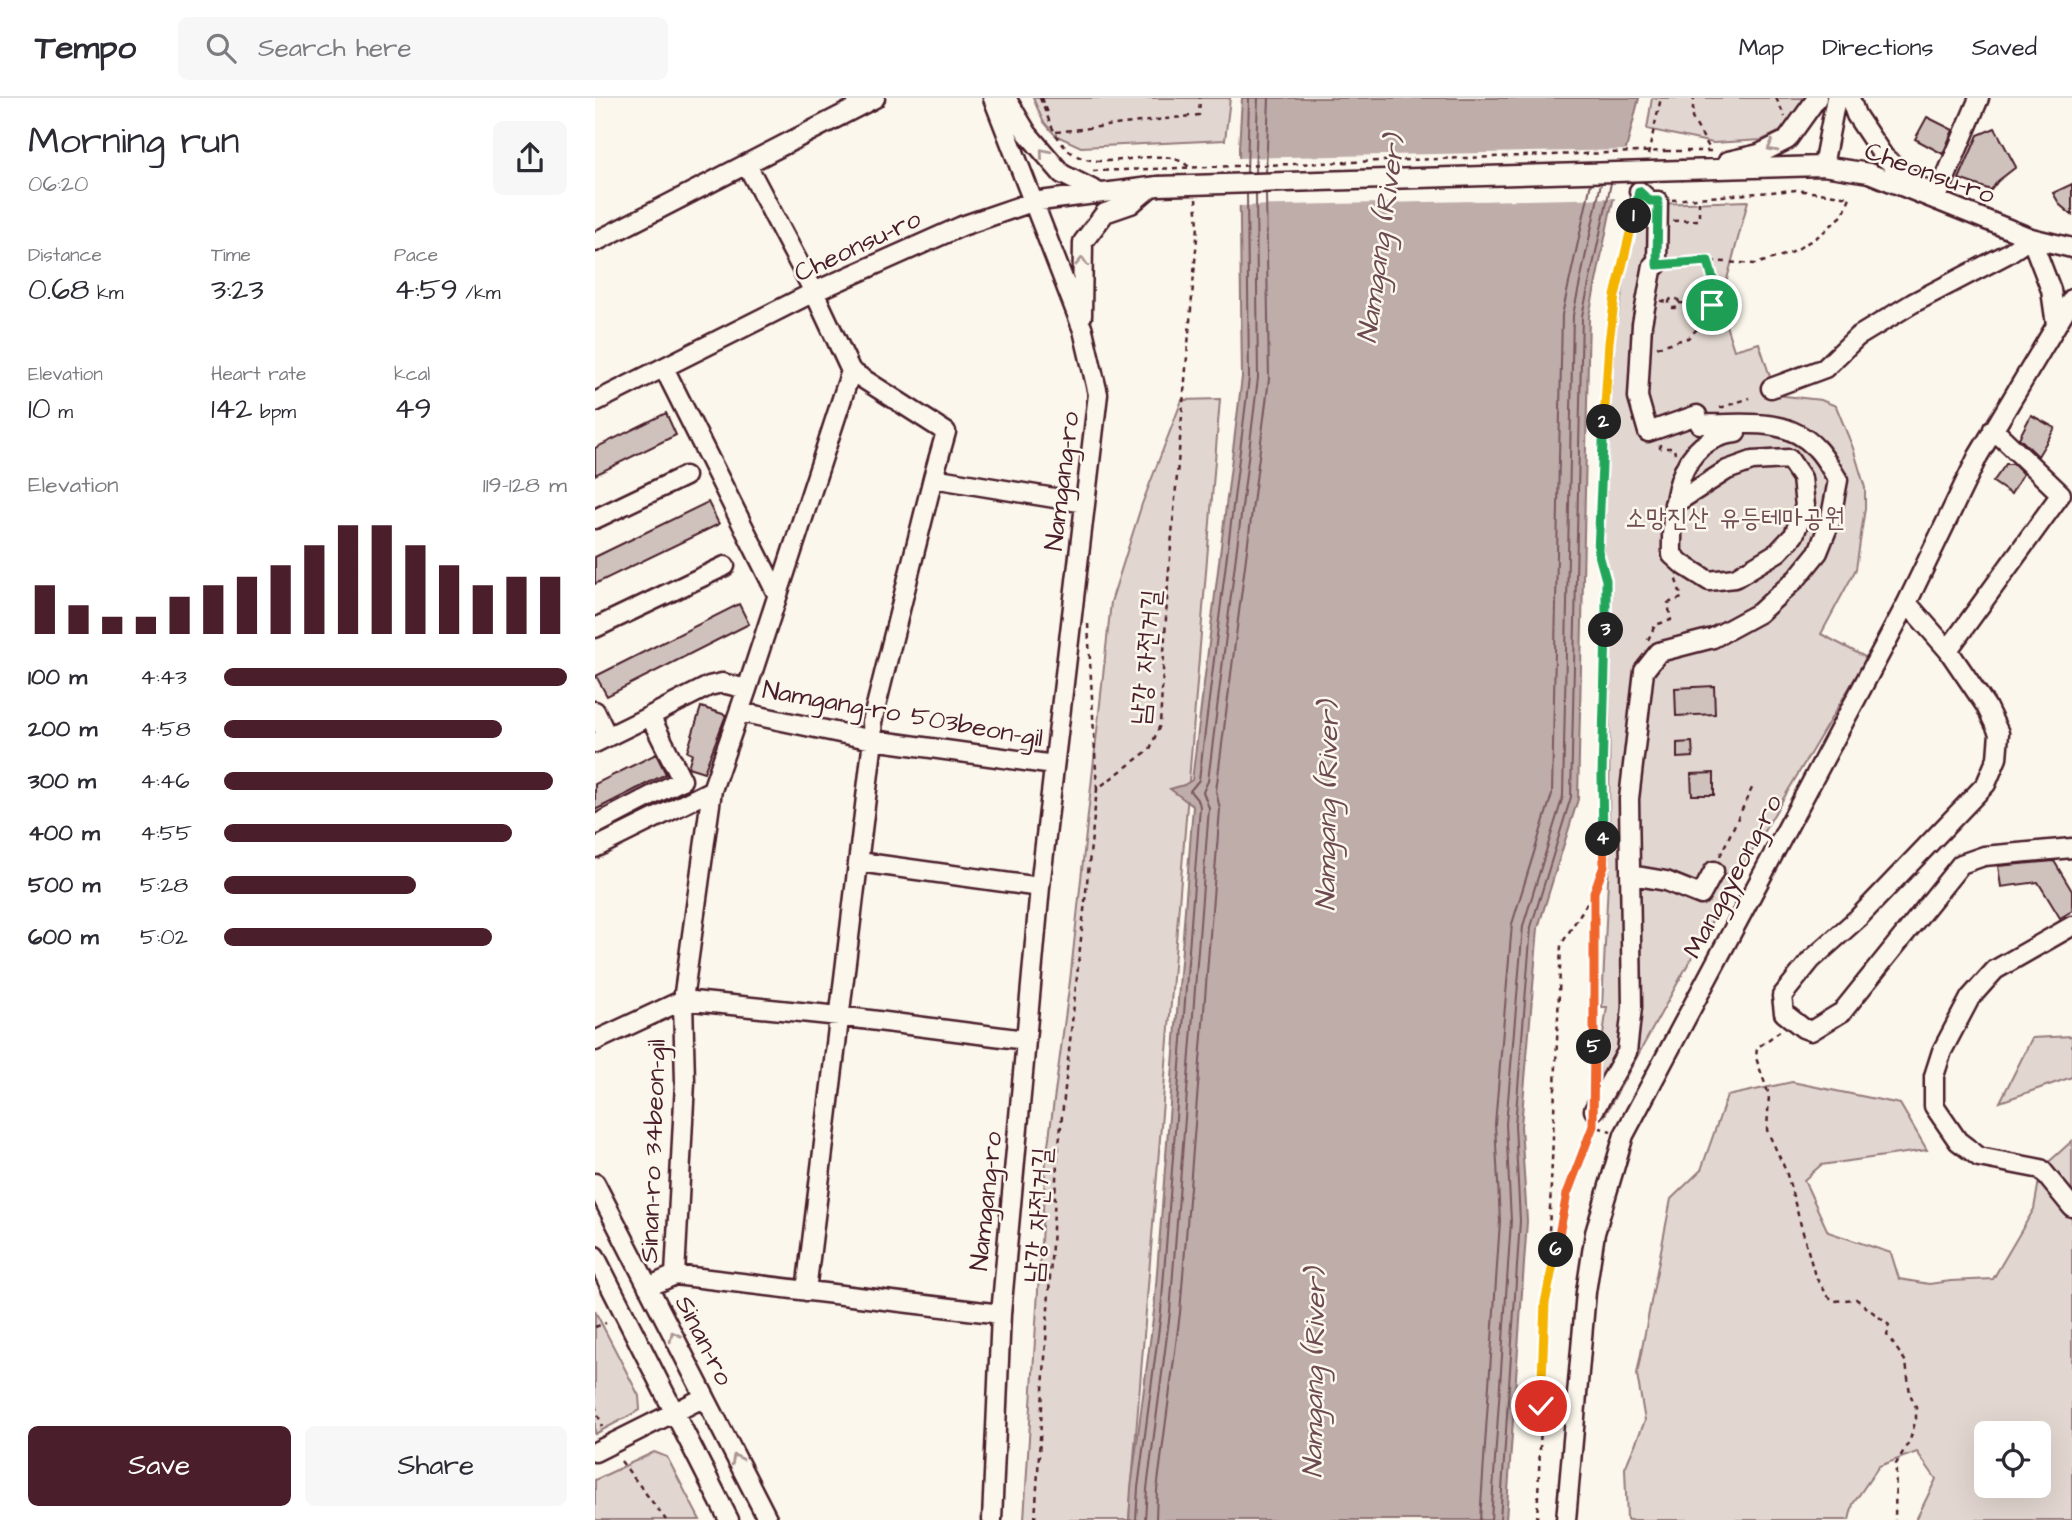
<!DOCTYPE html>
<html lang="en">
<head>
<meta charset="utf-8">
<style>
	body { margin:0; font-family:"Architects Daughter","Poor Story",sans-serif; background:#f7f7f7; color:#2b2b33; height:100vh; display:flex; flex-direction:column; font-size:26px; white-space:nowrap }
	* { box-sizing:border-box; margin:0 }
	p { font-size:23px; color:#7c7c81 }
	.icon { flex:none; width:38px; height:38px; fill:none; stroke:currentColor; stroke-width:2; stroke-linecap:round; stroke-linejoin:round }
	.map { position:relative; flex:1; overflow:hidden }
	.details { display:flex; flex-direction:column; background:#fff; width:595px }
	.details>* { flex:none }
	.buttons { position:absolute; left:1379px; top:1323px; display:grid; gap:14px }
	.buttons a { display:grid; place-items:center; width:77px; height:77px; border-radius:10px; background:#fff; box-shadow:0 7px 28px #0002; font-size:35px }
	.pin { position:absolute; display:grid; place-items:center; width:60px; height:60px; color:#fff; margin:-30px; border:4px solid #fff; border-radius:50%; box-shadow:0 2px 7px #0007 }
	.km { position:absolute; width:35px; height:35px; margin:-18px; border-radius:50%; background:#222; color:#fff; font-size:19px; line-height:35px; text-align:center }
	.round { display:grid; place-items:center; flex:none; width:74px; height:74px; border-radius:10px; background:#f7f7f7 }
	.overview { display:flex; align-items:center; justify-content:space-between; height:119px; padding:0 28px }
	h1 { font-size:38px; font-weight:600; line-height:52px }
	.figures { display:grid; grid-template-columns:repeat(3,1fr); gap:10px; height:119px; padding:7px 28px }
	.figures div { display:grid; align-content:center }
	.figures b { font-size:30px; font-weight:600 }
	.figures small { font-size:19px; font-weight:400 }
	.figures p { font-size:19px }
	.chart { height:196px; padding:14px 28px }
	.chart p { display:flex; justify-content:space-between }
	.chart svg { width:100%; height:126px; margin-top:7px; stroke:#4a1f2b; stroke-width:6 }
	.action { display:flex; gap:14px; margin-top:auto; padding:14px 28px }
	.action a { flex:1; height:80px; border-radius:10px; background:#4a1f2b; color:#fff; font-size:28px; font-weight:600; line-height:80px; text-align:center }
	.action a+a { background:#f7f7f7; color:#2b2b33 }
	ul { padding:0 28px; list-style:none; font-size:23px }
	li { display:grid; grid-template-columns:112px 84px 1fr; align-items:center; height:52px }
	li i { height:18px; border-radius:9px; background:#4a1f2b }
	header { display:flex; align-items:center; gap:42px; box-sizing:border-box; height:98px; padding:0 35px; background:#fff; border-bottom:2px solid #e1e1e2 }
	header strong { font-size:33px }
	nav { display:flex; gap:38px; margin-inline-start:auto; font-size:24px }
	.search { width:490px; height:63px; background:#f7f7f7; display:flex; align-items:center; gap:18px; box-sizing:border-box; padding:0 24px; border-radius:10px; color:#7c7c81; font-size:26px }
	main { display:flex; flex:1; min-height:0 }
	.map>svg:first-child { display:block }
	.green { fill:#e2d7d0; stroke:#967b7e; stroke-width:2; fill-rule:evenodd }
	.water { fill:#bfadaa; stroke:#907477; stroke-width:2 }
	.pier { fill:#fbf7ec }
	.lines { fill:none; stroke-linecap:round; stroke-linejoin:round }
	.shore { stroke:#79585e; stroke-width:2 }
	.building { fill:#cfc2bc; stroke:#4a1f2b; stroke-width:2 }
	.minor-casing { stroke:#4a1f2b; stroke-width:23 }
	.path { stroke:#4a1f2b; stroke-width:2.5; stroke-dasharray:5 5; stroke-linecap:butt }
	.minor { stroke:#fbf7ec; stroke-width:18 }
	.minor-bridge-casing { stroke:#4a1f2b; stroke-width:23; stroke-linecap:butt }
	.path-bridge { stroke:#4a1f2b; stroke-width:2.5; stroke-dasharray:5 5; stroke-linecap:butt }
	.minor-bridge { stroke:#fbf7ec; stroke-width:18 }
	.oneway { stroke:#ab9695 }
	.split-1-casing { stroke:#fff; stroke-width:14 }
	.split-2-casing { stroke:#fff; stroke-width:14 }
	.split-3-casing { stroke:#fff; stroke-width:14 }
	.split-4-casing { stroke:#fff; stroke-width:14 }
	.split-5-casing { stroke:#fff; stroke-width:14 }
	.split-6-casing { stroke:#fff; stroke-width:14 }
	.split-7-casing { stroke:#fff; stroke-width:14 }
	.split-1 { stroke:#22a559; stroke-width:9 }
	.split-2 { stroke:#f5b400; stroke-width:9 }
	.split-3 { stroke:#22a559; stroke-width:9 }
	.split-4 { stroke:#22a559; stroke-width:9 }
	.split-5 { stroke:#f0652b; stroke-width:9 }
	.split-6 { stroke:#f0652b; stroke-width:9 }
	.split-7 { stroke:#f5b400; stroke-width:9 }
	.labels { text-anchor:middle; stroke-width:5; stroke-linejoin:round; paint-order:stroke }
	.street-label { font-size:26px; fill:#4a1f2b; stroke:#fbf7ec }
	.park-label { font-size:26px; fill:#704d54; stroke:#fbf7ec }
	.water-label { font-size:28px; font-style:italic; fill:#6d4a51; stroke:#fbf7ec }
</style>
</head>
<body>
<header>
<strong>Tempo</strong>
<div class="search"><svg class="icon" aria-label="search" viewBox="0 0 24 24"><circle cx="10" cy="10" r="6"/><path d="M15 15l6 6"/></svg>Search here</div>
<nav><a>Map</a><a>Directions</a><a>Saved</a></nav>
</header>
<main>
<section class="details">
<div class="overview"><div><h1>Morning run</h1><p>06:20</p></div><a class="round"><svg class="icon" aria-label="share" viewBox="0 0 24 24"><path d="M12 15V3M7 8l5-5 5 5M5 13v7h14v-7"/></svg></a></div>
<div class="figures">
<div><p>Distance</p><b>0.68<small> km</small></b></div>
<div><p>Time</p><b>3:23</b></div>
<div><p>Pace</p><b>4:59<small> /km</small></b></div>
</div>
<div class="figures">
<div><p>Elevation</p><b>10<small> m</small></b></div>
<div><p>Heart rate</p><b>142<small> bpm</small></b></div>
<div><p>kcal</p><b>49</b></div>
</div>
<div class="chart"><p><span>Elevation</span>119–128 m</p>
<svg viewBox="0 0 160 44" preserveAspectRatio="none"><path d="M5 44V27M15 44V34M25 44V38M35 44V38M45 44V31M55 44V27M65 44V24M75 44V20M85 44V13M95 44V6M105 44V6M115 44V13M125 44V20M135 44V27M145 44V24M155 44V24"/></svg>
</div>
<ul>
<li><b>100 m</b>4:43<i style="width:100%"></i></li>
<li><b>200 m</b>4:58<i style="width:81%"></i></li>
<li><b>300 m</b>4:46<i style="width:96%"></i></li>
<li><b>400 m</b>4:55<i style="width:84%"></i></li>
<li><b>500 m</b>5:28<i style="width:56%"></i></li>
<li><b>600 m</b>5:02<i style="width:78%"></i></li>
</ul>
<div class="action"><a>Save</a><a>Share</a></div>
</section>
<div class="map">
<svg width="1477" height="1422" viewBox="0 0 1477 1422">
	<rect width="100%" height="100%" fill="#fbf7ec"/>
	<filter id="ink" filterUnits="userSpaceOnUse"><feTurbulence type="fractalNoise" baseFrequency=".0143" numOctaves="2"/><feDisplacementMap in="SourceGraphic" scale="14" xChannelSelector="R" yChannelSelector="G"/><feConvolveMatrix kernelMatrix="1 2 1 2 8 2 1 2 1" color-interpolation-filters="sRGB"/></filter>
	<g filter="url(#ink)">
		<path class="green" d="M438,0h197l-5,42 -144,7 -26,-12 -12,-14z
			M1057,0h152l-15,29 -27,13 -49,3 -66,-14z
			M1153,103l-22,82 -5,27 13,40 25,-7 17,52 45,5 15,6 17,42 12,40v20l-9,61 -35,65 46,24 -141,237 -121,220 -6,-53 8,-55h-5l7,-147 1,-275 -7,-38 10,-200 17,-101 12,-40 12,-2z
			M625,301l-91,1121h-105l22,-360 24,-179 41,-379 31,-98 40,-104z
			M1477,938v41l-72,25 32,-64z
			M1197,984l108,22 27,46 -106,15 -17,15 24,52 63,21 8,26 30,5 22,-3 42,-2 41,-70 7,-40 31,-28v379h-156l20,-41 -19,-27 -38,14 -26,38 -4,16h-222l-2,-52 20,-47 -8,-47 34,-175 30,-29 26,-74zM1391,1335h53v53h-53z
			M0,1213l44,85 1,14 -45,24z
			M59,1354l13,5 33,63h-105v-40z"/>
		<path class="water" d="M647,0h397l-29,115 -21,103 -11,483 -40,129 -17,198 6,95 -21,299h-377l2,-32 23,-177 39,-505 -23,-17 14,-4 8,-5 50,-403 -3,-229z"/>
		<path class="pier" d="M1034,52l-12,48 -380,8v-48z"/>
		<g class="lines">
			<path class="shore" d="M671,74l3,-74
				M652,75l2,-75
				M660,75l3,-75
				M541,1422l2,-32 23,-176 39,-505 -1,-5 -9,-11 9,-11 50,-402 -2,-184
				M550,1422l2,-31 23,-177 39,-504 -6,-16 5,-11 50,-403 -2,-184
				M561,1422l1,-30 23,-177 40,-504 -4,-18 53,-412 -3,-186
				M885,1422l20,-299 -5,-97 17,-200 40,-130 10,-479 29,-132
				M896,1422l20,-299 -5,-97 17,-198 40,-130 10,-481 28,-132
				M905,1422l20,-299 -5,-96 16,-198 40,-130 11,-481 29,-133"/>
		</g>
		<path class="building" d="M1332,19l26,13 -10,24 -28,-15z
			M1400,30l21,39 -18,14 -7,9 -32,-11 19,-44z
			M1477,86v31l-12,-10 -7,-12z
			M71,315l10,22 -81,40v-27z
			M1436,317l24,13 -17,28 -19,-18z
			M1411,366h7l10,10 -12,20 -18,-12z
			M113,404l11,22 -124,60v-27z
			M144,506l10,20 -142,72 -11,-20z
			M1119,588l1,28 -39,2 -1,-28z
			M106,609l25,8 -22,57 -16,-5 4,-13 -5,-2z
			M1097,644l1,15 -16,1v-15z
			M61,656l10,20 -71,36v-26z
			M1119,675v22h-22l-1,-21z
			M1459,763l18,30v20l-12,7 -22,-36 -37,5 -3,-21z"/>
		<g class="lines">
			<defs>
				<path id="minor" d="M411,0l21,35 35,41 36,18
					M1255,0l6,17 28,42 52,43 43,-102
					M1133,63l31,-7 28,-14 30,-42
					M1228,68l13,-68
					M1088,72l140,-4 46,7 162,65 41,10
					M1044,93l11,10h8l-1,64
					M0,144l280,-144
					M487,218l1,-74 22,-29 26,-9 20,-17
					M69,270l113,226
					M256,273l95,61 -13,46 152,25
					M1176,290l54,-20 32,-31 56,-34 94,-49 24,-16 20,52 5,35
					M0,304l219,-110 148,-66 70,-24 126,-16
					M1079,406l53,-34 25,-9 37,-2 13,19 3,28 -11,29 -16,17 -43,26 -26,3 -27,-17 -10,-9c-1,-48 3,-116 64,-122
					M0,421l90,-43
					M1312,505l41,47 38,56 13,27 -2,25 -11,26 -128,134 -47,42 -29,36 2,17 19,15 8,3 31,-19 119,-148 23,-8 88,-8
					M0,530l130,-62
					M1353,552l113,-156 -68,-65
					M0,613l12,25
					M145,614l133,28 181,25
					M0,645l55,-27
					M0,727l87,-45 -32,-64 59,-30 13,-3 25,6
					M0,750l117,-58 35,-101 104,-318 -37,-79 -67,-127
					M264,764l181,25
					M1036,777l35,6 35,14 13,-24
					M1477,828l-77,44 -25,28 -28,53 -8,25v30l24,35 21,16 62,12 31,38
					M88,902l156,16 187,24
					M0,943l88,-41
					M999,1012l33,-58 5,-45 -3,-208 15,-128 15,-19 54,-14 46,-25 38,-35 21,-26 12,-30 8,-42c-7,-11 -13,-23 -22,-32 -31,-33 -75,-22 -116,-24l-3,-9 -49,17 -10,-35 4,-73 11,-59
					M0,1085l173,337
					M0,1158l134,264
					M80,1177l326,39
					M53,1189l27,-12 10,-193 -2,-82 29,-210
					M211,1193l67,-551 -1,-18 61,-244
					M0,1354l110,-55
					M397,1422l9,-206 39,-427 58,-493 -15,-64 -90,-232
					M971,1422l20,-228 9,-59 29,-98 283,-532 71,-147 94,-157"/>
			</defs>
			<use href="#minor" class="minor-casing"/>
			<path class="path" d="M445,0c7,17 14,39 28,52 34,29 95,-12 123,19
				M447,0l6,15
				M1181,0l9,19
				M461,34l143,-17 1,-17
				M1071,53h45l-19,-33 2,-20
				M1053,57l13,-57
				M1078,123l26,-1v-23
				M1076,165l37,-2 48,3 35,-11 29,-18 23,-20 7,-18 -54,-7 -124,10
				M1074 205a5 5 0 1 1 10 0a5 5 0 1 1-10 0Z
				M1066,203l8,1
				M1084,205l33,2
				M1062,249l31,-9 20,-20 8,-28 -8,-29
				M1125,310l30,-10
				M1065,346v4h14l1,6
				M493,526l9,165
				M1053,542l7,-15 16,-5 -3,-17 14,-5 -7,-21
				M1125,758l33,-70
				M1185,933l-23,17 -1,10 13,37 -2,35 19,41 29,105 13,20 6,5 22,-2 33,26 -2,10 19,27 4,32 6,13v12l-6,21 -14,24 -1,56
				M999,980v-183
				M952,1196l21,-100 25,-68 18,5
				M0,1229l11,-4
				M0,1307l7,22
				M26,1363l45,59
				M440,1422l22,-357 40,-374 53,-40 10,-24 8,-143 30,-356 -2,-27
				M942,1422l24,-575 33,-53 10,-27 -2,-89 5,-163 -1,-33 -8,-29 11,-209 6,-46 20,-87"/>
			<use href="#minor" class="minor"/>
			<defs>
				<path id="minor-bridge" d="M563,88l525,-16"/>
			</defs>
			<use href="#minor-bridge" class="minor-bridge-casing"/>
			<path class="path-bridge" d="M498,73l573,-20"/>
			<use href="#minor-bridge" class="minor-bridge"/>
		</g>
		<defs><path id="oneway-chevron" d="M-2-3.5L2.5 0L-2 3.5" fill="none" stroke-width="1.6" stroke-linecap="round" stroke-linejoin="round" transform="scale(1.75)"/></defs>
		<g class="oneway">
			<use href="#oneway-chevron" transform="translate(1177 49) rotate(152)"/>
			<use href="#oneway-chevron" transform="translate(449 55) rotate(-130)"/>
			<use href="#oneway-chevron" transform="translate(487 164) rotate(-87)"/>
			<use href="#oneway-chevron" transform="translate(79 1238) rotate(-117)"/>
			<use href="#oneway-chevron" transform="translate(141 1361) rotate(-117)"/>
		</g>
	</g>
	<g class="lines" filter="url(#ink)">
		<defs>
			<path id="split-1" d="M1039,118l5,-25 11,10h8l-1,64 51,-4 8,29 -4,15"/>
			<path id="split-2" d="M1009,324l5,-80 6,-46 19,-80"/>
			<path id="split-3" d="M1009,324l-6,129 8,29v50"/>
			<path id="split-4" d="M1008,741l-1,-63 4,-146"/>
			<path id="split-5" d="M999,949v-155l10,-26 -1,-27"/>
			<path id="split-6" d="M961,1152l11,-56 26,-68 1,-79"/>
			<path id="split-7" d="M946,1308l4,-103 11,-53"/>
		</defs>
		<use href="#split-1" class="split-1-casing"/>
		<use href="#split-2" class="split-2-casing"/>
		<use href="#split-3" class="split-3-casing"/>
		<use href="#split-4" class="split-4-casing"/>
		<use href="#split-5" class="split-5-casing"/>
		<use href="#split-6" class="split-6-casing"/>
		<use href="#split-7" class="split-7-casing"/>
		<use href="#split-1" class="split-1"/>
		<use href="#split-2" class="split-2"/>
		<use href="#split-3" class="split-3"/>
		<use href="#split-4" class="split-4"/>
		<use href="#split-5" class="split-5"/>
		<use href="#split-6" class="split-6"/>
		<use href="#split-7" class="split-7"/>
	</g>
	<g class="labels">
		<g class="street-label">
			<text transform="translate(1335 74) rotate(20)" y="9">Cheonsu-ro</text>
			<text transform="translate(262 147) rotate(-25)" y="9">Cheonsu-ro</text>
			<text transform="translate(466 383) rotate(-83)" y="9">Namgang-ro</text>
			<text transform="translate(550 559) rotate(-85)" y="9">남강 자전거길</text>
			<text transform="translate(308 615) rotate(10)" y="9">Namgang-ro 503beon-gil</text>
			<text transform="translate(1137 778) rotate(-62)" y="9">Manggyeong-ro</text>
			<text transform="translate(57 1053) rotate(-88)" y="9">Sinan-ro 34beon-gil</text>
			<text transform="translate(390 1103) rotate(-84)" y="9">Namgang-ro</text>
			<text transform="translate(442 1117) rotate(-86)" y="9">남강 자전거길</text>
			<text transform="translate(110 1242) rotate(63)" y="9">Sinan-ro</text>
		</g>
		<g class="park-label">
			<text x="1140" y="428">소망진산 유등테마공원</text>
		</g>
		<g class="water-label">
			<text transform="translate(785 141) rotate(-82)" y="10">Namgang (River)</text>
			<text transform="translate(731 708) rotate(-89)" y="10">Namgang (River)</text>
			<text transform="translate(718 1275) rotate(-89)" y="10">Namgang (River)</text>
		</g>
	</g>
</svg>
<div class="buttons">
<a><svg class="icon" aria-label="locate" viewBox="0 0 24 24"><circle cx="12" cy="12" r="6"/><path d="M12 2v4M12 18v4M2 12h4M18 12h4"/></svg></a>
</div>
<div class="pin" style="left:1117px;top:207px;background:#1e9e55"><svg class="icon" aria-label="arrive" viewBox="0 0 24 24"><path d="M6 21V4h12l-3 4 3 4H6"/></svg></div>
<div class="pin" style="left:946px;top:1308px;background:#d93025"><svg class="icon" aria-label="check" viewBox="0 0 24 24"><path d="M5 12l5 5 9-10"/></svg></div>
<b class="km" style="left:1039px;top:118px">1</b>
<b class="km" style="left:1009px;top:324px">2</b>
<b class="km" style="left:1011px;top:532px">3</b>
<b class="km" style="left:1008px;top:741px">4</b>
<b class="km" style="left:999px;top:949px">5</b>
<b class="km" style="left:961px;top:1152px">6</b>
</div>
</main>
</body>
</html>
